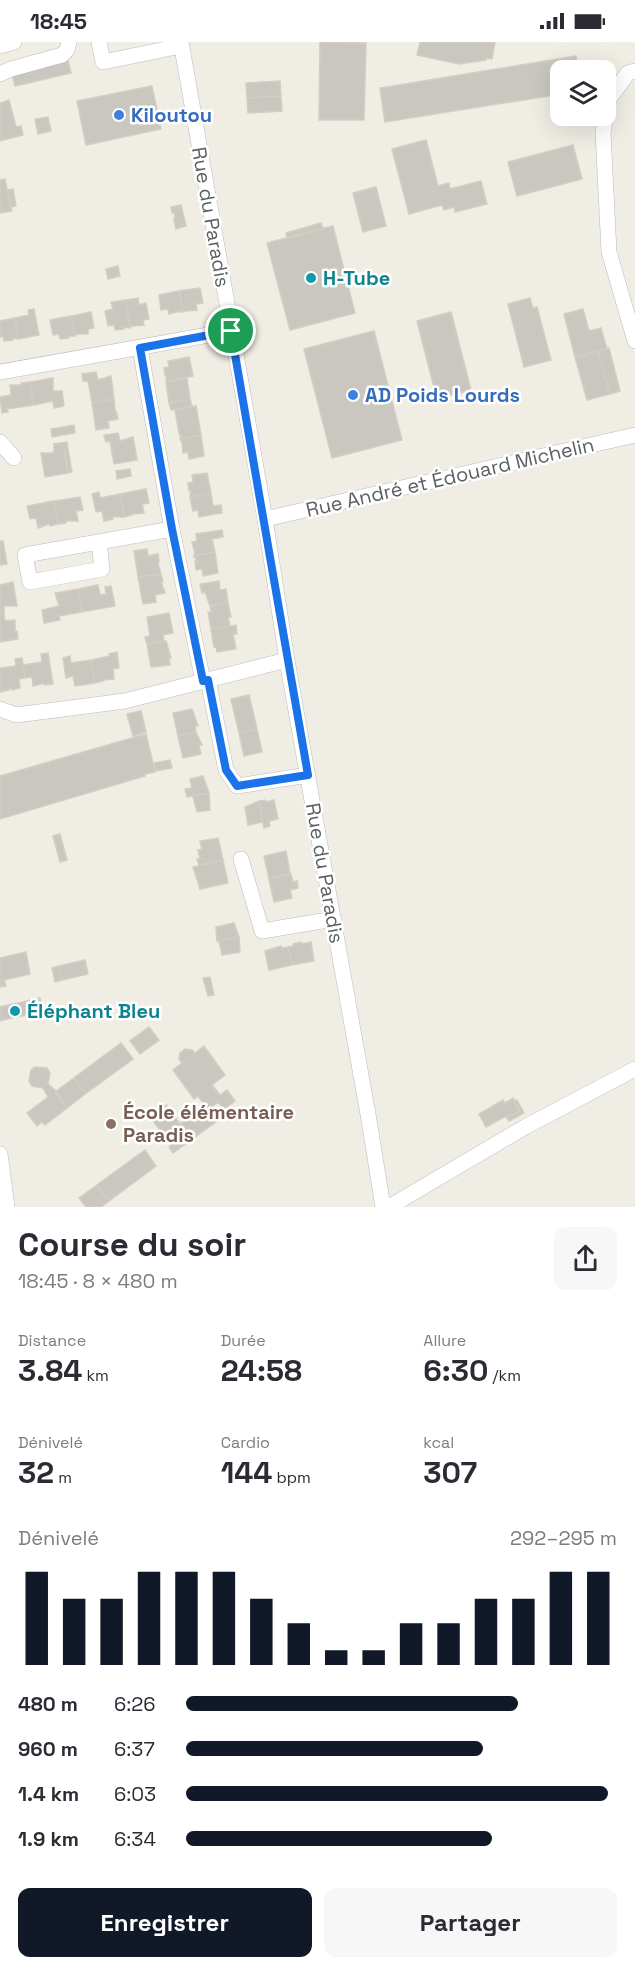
<!DOCTYPE html>
<html lang="fr">
<head>
<meta charset="utf-8">
<style>
	body { margin:0; font-family:"Space Grotesk",sans-serif; background:#f7f7f7; color:#2b2b33; height:100vh; display:flex; flex-direction:column; font-size:22px; white-space:nowrap }
	* { box-sizing:border-box; margin:0 }
	p { font-size:20px; color:#7c7c81 }
	.icon { flex:none; width:33px; height:33px; fill:none; stroke:currentColor; stroke-width:2; stroke-linecap:round; stroke-linejoin:round }
	.map { position:relative; height:1165px; overflow:hidden }
	.sheet { display:flex; flex-direction:column; background:#fff; flex:1 }
	.sheet>* { flex:none }
	.tools { position:absolute; left:550px; top:18px; display:grid; gap:12px }
	.tools a { display:grid; place-items:center; width:66px; height:66px; border-radius:12px; background:#fff; box-shadow:0 6px 24px #0002; font-size:30px }
	.pin { position:absolute; display:grid; place-items:center; width:51px; height:51px; color:#fff; margin:-26px; border:3px solid #fff; border-radius:50%; box-shadow:0 2px 6px #0007 }
	.round { display:grid; place-items:center; flex:none; width:63px; height:63px; border-radius:12px; background:#f7f7f7 }
	.head { display:flex; align-items:center; justify-content:space-between; height:102px; padding:0 18px }
	h1 { font-size:33px; font-weight:700; line-height:45px }
	.figures { display:grid; grid-template-columns:repeat(3,1fr); gap:9px; height:102px; padding:6px 18px }
	.figures div { display:grid; align-content:center }
	.figures b { font-size:30px; font-weight:700 }
	.figures small { font-size:16px; font-weight:400 }
	.figures p { font-size:16px }
	.chart { height:168px; padding:12px 18px }
	.chart p { display:flex; justify-content:space-between }
	.chart svg { width:100%; height:108px; margin-top:6px; stroke:#111827; stroke-width:6 }
	.action { display:flex; gap:12px; margin-top:auto; padding:12px 18px }
	.action a { flex:1; height:69px; border-radius:12px; background:#111827; color:#fff; font-size:24px; font-weight:700; line-height:69px; text-align:center }
	.action a+a { background:#f7f7f7; color:#2b2b33 }
	ul { padding:0 18px; list-style:none; font-size:20px }
	li { display:grid; grid-template-columns:96px 72px 1fr; align-items:center; height:45px }
	li i { height:15px; border-radius:8px; background:#111827 }
	.status { display:flex; justify-content:space-between; align-items:center; height:42px; padding:0 30px; background:#fff; direction:ltr }
	.status svg { height:16px; fill:currentColor }
	.map>svg:first-child { display:block }
	.building { fill:#cac7c1; stroke:#d4cec2; stroke-width:1.5 }
	.lines { fill:none; stroke-linecap:round; stroke-linejoin:round }
	.minor-casing { stroke:#b9bcc1; stroke-width:16 }
	.minor { stroke:#fff; stroke-width:15 }
	.route-casing { stroke:#fff; stroke-width:12 }
	.route { stroke:#1a73e8; stroke-width:8 }
	.shop-dot { fill:#3f7fe0; stroke:#fff; stroke-width:2 }
	.culture-dot { fill:#0f9aa8; stroke:#fff; stroke-width:2 }
	.education-dot { fill:#8d6e63; stroke:#fff; stroke-width:2 }
	.labels { text-anchor:middle; stroke-width:5; stroke-linejoin:round; paint-order:stroke }
	.shop-label { font-size:20px; font-weight:bold; fill:#366cbe; stroke:#fff; text-anchor:start }
	.street-label { font-size:20px; fill:#5c6065; stroke:#fff }
	.culture-label { font-size:20px; font-weight:bold; fill:#0d838f; stroke:#fff; text-anchor:start }
	.education-label { font-size:20px; font-weight:bold; fill:#785e54; stroke:#fff; text-anchor:start }
</style>
</head>
<body>
<div class="status"><b>18:45</b><svg viewBox="0 0 49 12"><path d="M0 12V9h3v3zM5 12V6h3v6zM10 12V3h3v9zM15 12V0h3v12zM26 1h20v11H26zM47 4h2v5h-2z"/></svg></div>
<div class="map">
<svg width="635" height="1165" viewBox="0 0 635 1165">
	<rect width="100%" height="100%" fill="#efede4"/>
	<path class="building" d="M320,0l46,1 -2,77h-45z
		M420,0h75l-3,17 -5,-1 -1,2 -27,4 -42,-9z
		M576,14l3,14h-18v24l-176,28 -5,-34z
		M68,19l3,12 -56,13 -3,-12z
		M280,39l1,15 -34,2 -1,-15z
		M152,44l9,43 -75,16 -9,-44z
		M281,54l1,15 -34,2 -1,-15z
		M9,58l7,27 5,-1 2,9 -23,6v-38z
		M48,75l3,14 -13,3 -3,-15z
		M426,98l12,46 11,-3 1,6 31,-8 6,23 -32,8 -1,-5 -10,3 -2,-5 -33,9 -17,-65z
		M573,103l9,34 -65,17 -9,-34z
		M5,137l7,32 -12,2v-33z
		M376,145l10,39 -23,6 -10,-39z
		M13,147l3,17 -5,1 -4,-17z
		M181,163l5,21 -10,3 -2,-9 1,-6 -3,-1 -1,-6z
		M321,181l2,6 -36,9 -1,-5z
		M333,184l22,87 -65,17 -23,-87z
		M118,224l2,10 -12,3 -2,-10z
		M200,246l3,15 -7,1 1,6 -9,1v-1l-5,2 -4,-21z
		M179,249l4,21h-3v-1l-11,3 -1,-5 -7,1 -2,-15z
		M138,256l1,7 7,-2 3,16 -6,1 1,5 -12,1 -2,2 -5,-28z
		M530,256l3,10 4,-1 14,53 -27,7 -16,-63z
		M125,258l5,28 -6,-1v2l-9,1 -1,-5 -6,1 -3,-15 8,-2 -2,-7z
		M34,267l5,26 -21,4 -3,-21 14,-3 -1,-5z
		M583,267l6,22 12,-3 6,21 -32,8 -11,-43z
		M91,270l3,16 -6,1v5h-11l-2,2 -4,-20z
		M451,270l20,78 -34,9 -20,-78z
		M71,274l4,20h-6v2l-9,1 -1,-5 -6,1 -3,-15z
		M15,276l3,21 -5,-1v2l-9,1 -1,-5 -3,1v-16z
		M374,289l28,109 -70,18 -28,-109z
		M609,306l11,43 -10,3 -12,-43z
		M598,309l12,43 -23,6 -12,-43z
		M189,315l4,19 -27,6 1,-6h-2l-1,-8 5,-1 -1,-6z
		M96,330l2,8 13,-4 3,23 -22,4 -4,-22h-5l-1,-7z
		M53,336v13h9l2,15 -10,2 -1,-7 -20,4 -3,-23z
		M187,336l3,21 -21,4 -3,-21z
		M30,340l3,23 -26,4 1,3 -6,1 -2,-16 11,-2 -1,-10h12l-1,-2z
		M114,357l1,12h1l2,8 -10,2 1,7 -13,2 -4,-27z
		M190,357l2,8 -21,3 -2,-7z
		M196,364l5,29 -21,4v-3h1l-2,-3 -4,-23z
		M74,383l1,8 -23,4 -1,-8z
		M118,391l2,8 13,-4 4,23 -23,4 -4,-23 -4,1 -2,-7z
		M201,393l3,21 -15,3 -1,-7 -5,1 -1,-11 -2,-3z
		M67,400l1,7 -4,1 4,23 -23,4 -4,-24h13v-9z
		M68,407l4,23 -4,1 -4,-23z
		M130,427l1,7 -14,3 -1,-8z
		M207,431l4,20 -21,4 1,-6h-2l-1,-8 5,-1 -1,-7z
		M146,447l3,14 -7,1 2,9 -12,1v1l-8,2 -4,-23z
		M99,450l1,6 20,-4 4,23h-12l1,2 -9,2 -2,-10 -6,1 -4,-18z
		M211,451l2,13 8,-1 1,8 -23,4 -1,-7 -5,1 -3,-14z
		M80,455l3,13 -7,1 2,10h-12v2l-8,1 -4,-23z
		M54,459l4,23 -8,2 -1,-2 -11,4 -2,-10 -6,1 -3,-13z
		M222,488l1,7 -11,2 3,13 -21,4 1,-3 -3,-11 5,-1 -1,-7z
		M0,499h3l4,23 -7,1z
		M147,507l1,7 10,-2 1,8 -1,1 3,11 -23,3 -4,-26z
		M215,510l3,21 -15,3 -1,-7 -6,1 -1,-9h2l-3,-5z
		M161,532l2,8h-2l4,11 -10,2 1,7 -13,2 -5,-27z
		M219,539l1,9 6,-1 2,14 -18,3 -5,-14 -3,1 -2,-9z
		M13,540l4,24h-13v8l-4,1v-30z
		M98,543l2,10 6,-1 -1,-7 6,-1 4,20 -33,6 -4,-23z
		M78,547l4,23 -23,4 1,4 -16,3 -2,-13 17,-4 -4,-13z
		M228,561l3,14h-3l2,9 -19,3 -3,-17h3l-1,-6z
		M169,571l4,20 -10,2 1,6 -17,3 -2,-7 5,-1 -3,-19z
		M4,572l1,7 10,-1v11h2l1,8 -18,3v-27z
		M236,583l1,9h-4l3,15 -19,3 -1,-6 -2,1 -3,-18z
		M166,599l5,17h-2l1,7 -19,2 -4,-23z
		M117,610l2,16 -6,1 1,10 -11,1v1l-8,2 -4,-23 19,-4 -1,-2z
		M48,611l5,31 -9,1v-2l-11,3 -1,-9 -7,1 -2,-13 19,-3 -1,-8z
		M70,614l1,7 20,-3 4,23 -20,3 -2,-10 -7,2 -3,-20z
		M22,616l3,20 -6,1 1,9 -8,2 -1,-2 -2,1v1l-9,2v-24l16,-2 -1,-7z
		M249,653l8,34 -18,4 -8,-34z
		M192,667l6,17h-3l1,6 -18,4 -5,-23z
		M141,669l5,21 -13,4 -6,-22z
		M257,687l5,23 -18,4 -5,-23z
		M196,690l6,13 -3,1 2,8 -18,4 -5,-22z
		M146,692l9,38 -10,2v2l-145,43v-43z
		M170,718l2,8 -16,3 -2,-8z
		M203,734l6,17 -22,4 -2,-8 7,-1 -2,-9z
		M209,751l1,17 -13,2 -4,-16z
		M265,758l1,2 8,-2 4,19 -9,2 1,5 -6,2 -5,-27z
		M259,759l4,21 -15,3 -3,-18z
		M60,792l7,26 -7,2 -7,-26z
		M218,796l5,22 -24,5 -2,-6h3l-2,-9 4,-1 -2,-8z
		M286,809l4,23 -21,5 -5,-23z
		M223,818l5,23 -28,6 -7,-22z
		M291,832l2,8 4,-1 1,7 -8,2 2,8 -18,4 -5,-23z
		M234,881l5,14 -22,4 -1,-14z
		M239,895l1,15 -18,3 -3,-14z
		M301,900l1,2 9,-2 3,19 -22,4 -4,-18 5,-1v-2z
		M281,904l1,2 6,-1 4,18 -23,5 -4,-19z
		M26,910l4,22 -26,6 2,6 -6,1v-29z
		M85,918l3,14 -26,6 -3,-14z
		M59,924l3,14 -7,2 -3,-14z
		M210,935l4,18 -6,1 -5,-18z
		M40,956l3,13 -22,5 -3,-13z
		M18,961l3,13 -10,2 -3,-13z
		M8,963l3,13 -11,3v-14z
		M149,985l10,13 -19,14 -10,-13z
		M121,1001l12,16 -48,35 -11,-16z
		M204,1004l21,29 -13,10 8,10 7,-5 8,11 -11,8 -6,-7 -6,5 8,12 -47,34 -4,-6 2,-2 -21,-28 16,-12 14,19 25,-19 -7,-9 -4,3 -21,-29 9,-7 -3,-4 1,-6 5,-4 7,1 3,3z
		M35,1025l12,1 3,5 -2,11 8,7 11,17 -22,17 -3,-3 -5,4 -10,-13 21,-16 -5,-9 -11,-2 -3,-5 2,-11z
		M74,1036l11,16 -18,14 -12,-16z
		M513,1056l7,13 -9,5 -1,-2 -24,13 -7,-13 24,-14 2,3z
		M517,1058l7,13 -15,8 -3,-5 4,-2 1,2 9,-5 -6,-10z
		M145,1108l11,16 -47,35 -12,-16z
		M97,1143l12,16 -8,6h-15l-7,-9z"/>
	<g class="lines">
		<defs>
			<path id="minor" d="M99,0l4,20 78,-16
				M181,0l84,477 22,141 82,460 14,87
				M0,4l14,-4
				M0,32l11,-5 51,-14 5,-5 2,-8
				M606,73l3,-16 19,-26 7,-2
				M606,74l-3,16 6,120 26,89
				M140,306l32,181 31,152
				M0,330l231,-41
				M0,400l14,16
				M265,477l370,-84
				M99,500l3,27 -72,13 -5,-27 147,-26
				M208,638l18,90 11,16 71,-11
				M0,667l16,6 109,-14 162,-41
				M241,817l21,72 72,-12
				M0,1112l7,53
				M389,1165l136,-80 110,-58"/>
		</defs>
		<use href="#minor" class="minor-casing"/>
		<use href="#minor" class="minor"/>
	</g>
	<g class="lines">
		<defs>
			<path id="route" d="M231,289c26,148 50,296 77,444l-71,11 -11,-16 -18,-90 -5,1 -31,-152 -32,-181z"/>
		</defs>
		<use href="#route" class="route-casing"/>
		<use href="#route" class="route"/>
	</g>
	<g class="shop-dot">
		<circle cx="119" cy="73" r="6"/>
		<circle cx="353" cy="353" r="6"/>
	</g>
	<g class="culture-dot">
		<circle cx="311" cy="236" r="6"/>
		<circle cx="15" cy="969" r="6"/>
	</g>
	<circle class="education-dot" cx="111" cy="1082" r="6"/>
	<g class="labels">
		<g class="shop-label">
			<text x="131" y="80">Kiloutou</text>
			<text x="365" y="360">AD Poids Lourds</text>
		</g>
		<g class="street-label">
			<text transform="translate(211 175) rotate(80)" y="7">Rue du Paradis</text>
			<text transform="translate(450 435) rotate(-13)" y="7">Rue André et Édouard Michelin</text>
			<text transform="translate(325 831) rotate(80)" y="7">Rue du Paradis</text>
		</g>
		<g class="culture-label">
			<text x="323" y="243">H-Tube</text>
			<text x="27" y="976">Éléphant Bleu</text>
		</g>
		<g class="education-label">
			<text x="123" y="1077">École élémentaire<tspan x="123" dy="23">Paradis</tspan></text>
		</g>
	</g>
</svg>
<div class="tools">
<a><svg class="icon" aria-label="layers" viewBox="0 0 24 24"><path d="M12 4l9 5-9 5-9-5zM3 14l9 5 9-5"/></svg></a>
</div>
<div class="pin" style="left:231px;top:289px;background:#1e9e55"><svg class="icon" aria-label="arrive" viewBox="0 0 24 24"><path d="M6 21V4h12l-3 4 3 4H6"/></svg></div>
</div>
<section class="sheet">
<div class="head"><div><h1>Course du soir</h1><p>18:45 · 8 × 480 m</p></div><a class="round"><svg class="icon" aria-label="share" viewBox="0 0 24 24"><path d="M12 15V3M7 8l5-5 5 5M5 13v7h14v-7"/></svg></a></div>
<div class="figures">
<div><p>Distance</p><b>3.84<small> km</small></b></div>
<div><p>Durée</p><b>24:58</b></div>
<div><p>Allure</p><b>6:30<small> /km</small></b></div>
</div>
<div class="figures">
<div><p>Dénivelé</p><b>32<small> m</small></b></div>
<div><p>Cardio</p><b>144<small> bpm</small></b></div>
<div><p>kcal</p><b>307</b></div>
</div>
<div class="chart"><p><span>Dénivelé</span>292–295 m</p>
<svg viewBox="0 0 160 44" preserveAspectRatio="none"><path d="M5 44V6M15 44V17M25 44V17M35 44V6M45 44V6M55 44V6M65 44V17M75 44V27M85 44V38M95 44V38M105 44V27M115 44V27M125 44V17M135 44V17M145 44V6M155 44V6"/></svg>
</div>
<ul>
<li><b>480 m</b>6:26<i style="width:77%"></i></li>
<li><b>960 m</b>6:37<i style="width:69%"></i></li>
<li><b>1.4 km</b>6:03<i style="width:98%"></i></li>
<li><b>1.9 km</b>6:34<i style="width:71%"></i></li>
</ul>
<div class="action"><a>Enregistrer</a><a>Partager</a></div>
</section>
</body>
</html>
